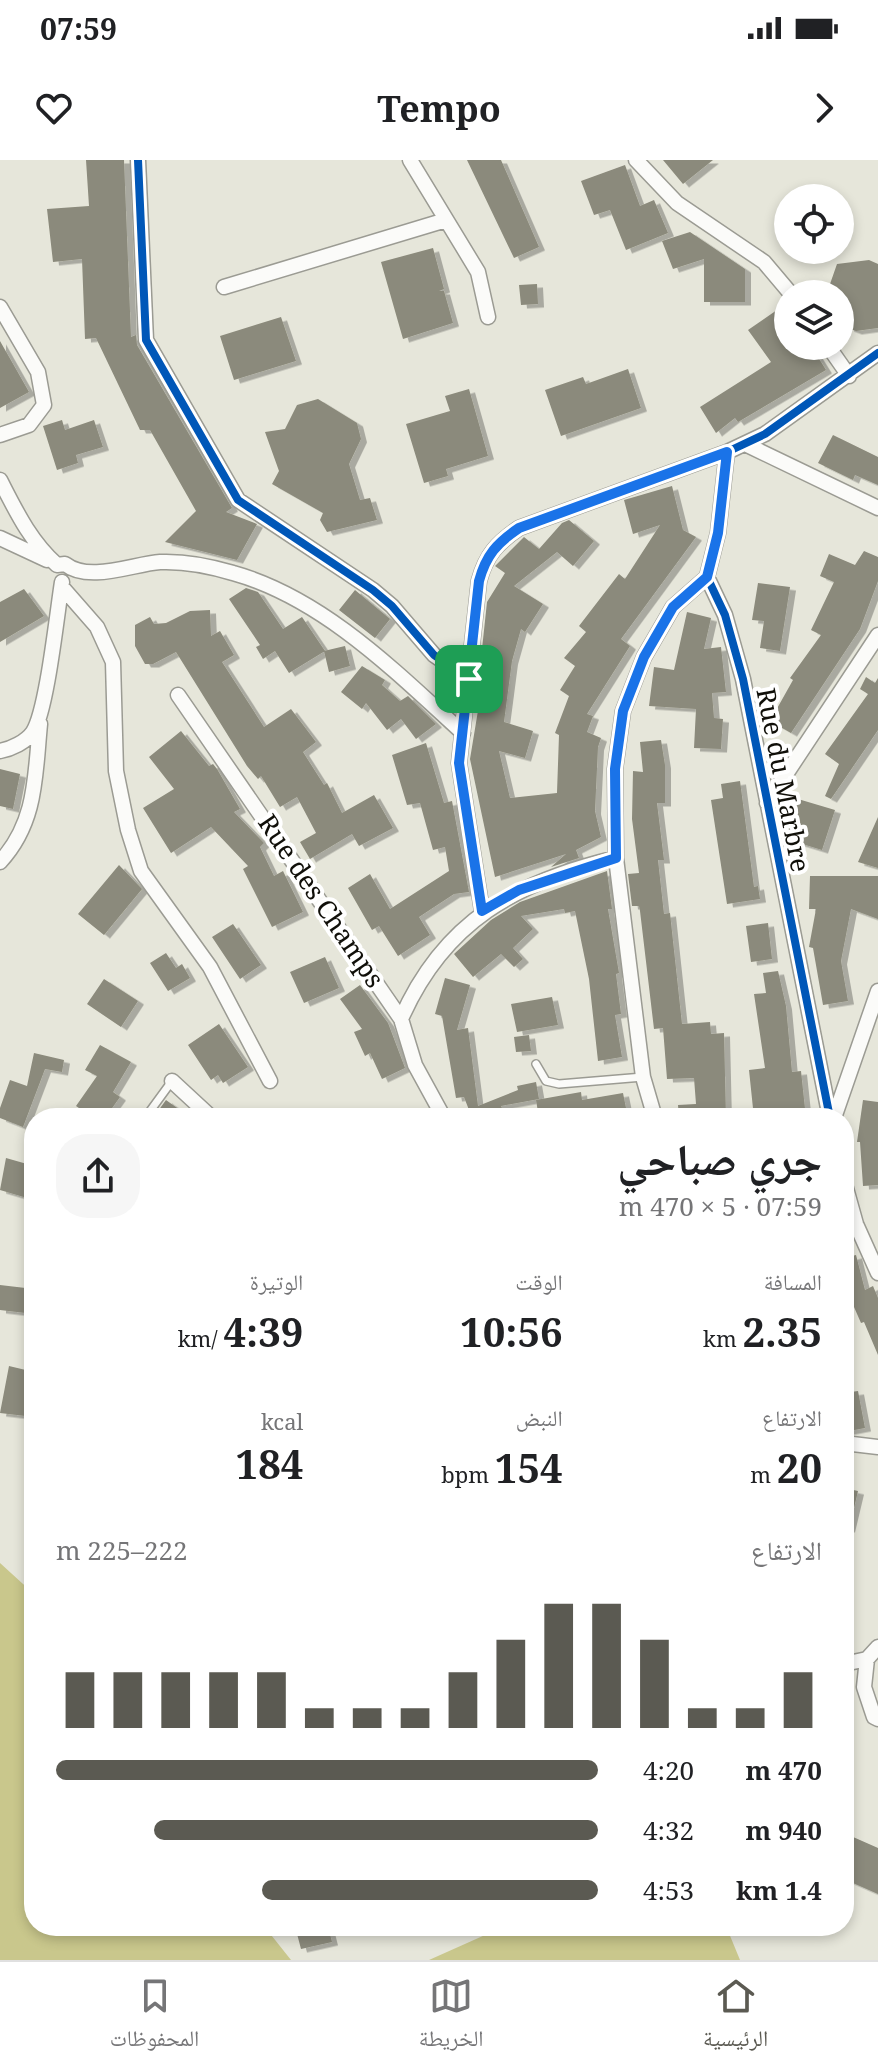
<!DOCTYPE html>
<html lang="ar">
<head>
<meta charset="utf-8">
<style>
	body { margin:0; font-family:"Noto Serif","Noto Naskh Arabic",serif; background:#f6f6f6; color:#202124; direction:rtl; height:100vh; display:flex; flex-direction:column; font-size:30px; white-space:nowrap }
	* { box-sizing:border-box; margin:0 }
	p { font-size:26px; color:#757577 }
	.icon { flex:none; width:44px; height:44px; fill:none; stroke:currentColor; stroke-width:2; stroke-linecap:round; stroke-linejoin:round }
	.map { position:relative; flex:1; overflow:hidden; direction:ltr }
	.details { position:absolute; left:24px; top:948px; width:830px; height:828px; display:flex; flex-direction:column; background:#fff; border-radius:32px; box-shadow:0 4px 12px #0003; direction:rtl }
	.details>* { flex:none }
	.controls { position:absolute; left:774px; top:24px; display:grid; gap:16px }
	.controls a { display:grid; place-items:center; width:80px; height:80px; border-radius:50%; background:#fff; box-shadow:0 4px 12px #0003; font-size:40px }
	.pin { position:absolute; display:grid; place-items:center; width:68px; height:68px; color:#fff; margin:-34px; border-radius:16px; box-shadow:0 4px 12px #0006 }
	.round { display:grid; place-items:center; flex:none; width:84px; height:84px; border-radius:32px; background:#f6f6f6 }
	.headline { display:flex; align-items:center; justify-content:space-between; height:136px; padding:0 32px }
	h1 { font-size:44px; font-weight:700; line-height:60px }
	.figures { display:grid; grid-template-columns:repeat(3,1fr); gap:12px; height:136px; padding:8px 32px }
	.figures div { display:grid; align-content:center }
	.figures b { font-size:40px; font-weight:700 }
	.figures small { font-size:22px; font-weight:400 }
	.figures p { font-size:22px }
	.chart { height:224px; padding:16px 32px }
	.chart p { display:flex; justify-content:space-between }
	.chart svg { width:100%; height:144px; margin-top:8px; stroke:#5b5a52; stroke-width:6 }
	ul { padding:0 32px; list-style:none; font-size:26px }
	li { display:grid; grid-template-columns:128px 96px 1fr; align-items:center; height:60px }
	li i { height:20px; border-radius:10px; background:#5b5a52 }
	.status { display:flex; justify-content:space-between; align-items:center; height:56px; padding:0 40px; background:#fff; direction:ltr }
	.status svg { height:22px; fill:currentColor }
	header { display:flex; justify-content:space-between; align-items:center; height:104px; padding:0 32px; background:#fff; font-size:36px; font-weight:700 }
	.dock { display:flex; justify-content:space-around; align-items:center; height:112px; border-top:2px solid #e0e0e0; background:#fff; font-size:22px; color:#757577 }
	.dock a { display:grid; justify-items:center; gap:4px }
	.dock .current { color:#5b5a52 }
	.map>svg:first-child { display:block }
	.forest { fill:#c9c78c }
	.building { fill:#8b8a7b; filter:url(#shadow) }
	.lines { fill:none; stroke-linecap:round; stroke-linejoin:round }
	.lane-casing { stroke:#9b9b93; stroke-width:10 }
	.street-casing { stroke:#9b9b93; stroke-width:17 }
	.lane { stroke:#fbfbf9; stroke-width:7 }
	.street { stroke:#fbfbf9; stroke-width:14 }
	.cycleway-casing { stroke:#fff; stroke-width:13 }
	.cycleway { stroke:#0057b8; stroke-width:8 }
	.route-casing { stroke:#fff; stroke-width:16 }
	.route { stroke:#1a73e8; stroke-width:10 }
	.labels { text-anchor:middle; stroke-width:8; stroke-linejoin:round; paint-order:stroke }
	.street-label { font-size:26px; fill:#100f09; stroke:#fff }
</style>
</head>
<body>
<div class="status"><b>07:59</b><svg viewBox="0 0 49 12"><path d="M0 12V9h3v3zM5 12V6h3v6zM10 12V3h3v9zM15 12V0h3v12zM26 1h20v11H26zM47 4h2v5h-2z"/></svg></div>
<header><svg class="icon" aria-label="forward" viewBox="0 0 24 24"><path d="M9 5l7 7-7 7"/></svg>Tempo<svg class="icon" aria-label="heart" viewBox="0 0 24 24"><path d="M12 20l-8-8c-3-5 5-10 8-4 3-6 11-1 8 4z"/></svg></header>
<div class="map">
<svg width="878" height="1800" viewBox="0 0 878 1800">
	<defs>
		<filter id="shadow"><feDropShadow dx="6" dy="3.5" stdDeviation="0" flood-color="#0004"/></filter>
	</defs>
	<rect width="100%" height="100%" fill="#e6e6da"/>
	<path class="forest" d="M0,1403l34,31v332h230l27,34h-291z
		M556,1766h170l14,34h-311l65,-29z"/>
	<path class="building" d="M86,0h38l7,177 5,-2 1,10 95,163 -6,4 31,12 -20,36 -72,-18 31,-31 -46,-81h-10l-44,-92 -11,1 -3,-80 -29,3 -6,-53 42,-3z
		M467,0h34l38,87 -25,11z
		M663,0h50l-30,24z
		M625,5l15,41 14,-6 14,33 -42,17 -16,-40 -16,5 -13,-34z
		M690,72l55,37v33h-41v-43l-31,10 -11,-28z
		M433,88l11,41 -5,2h5l9,32 -50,16 -22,-77z
		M869,100l9,4v64l-22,3 -8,-3 -1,-12 -7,-2v-20h-9l-1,-10 7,-20z
		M537,124l1,20 -17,1 -2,-20z
		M787,143l1,43h23l15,24 -88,52 -3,-4 -19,15 -16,-26 71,-45 -23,-32z
		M281,157l15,44 -62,19 -14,-44z
		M0,181l29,51 -29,16z
		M628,209l13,39 -80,28 -16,-46 38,-13 3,7z
		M469,229l19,67 -42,13 2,7 -24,7 -18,-59 44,-13 -5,-15z
		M318,239l39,24 4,16 -12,25 11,36 10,-2 7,22 -50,12 -7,-12 3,-7 -51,-29 7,-13 -14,-39 20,-3 12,-24z
		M62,260l3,10 29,-10 9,27 -27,8 2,8 -21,7 -14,-44z
		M833,275l45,22v28l-23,-10 -2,5 -35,-17z
		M672,326l11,44 13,7 -75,102 9,7 -43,68 6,2 -6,16 14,6 -3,9 -3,64 6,26 -25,13 3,8 -28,9 15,-13 -71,23 -25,-118 18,-109 -6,-1 5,-47 18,-29 -10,-7 29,-29 15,12 23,-26 7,-3 25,21 -21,25 -16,-14 -43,34 29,18 -18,28 -4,-3 -9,32 -8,61 29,9 -8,27 -26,-7 11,47 47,-5 2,-58 -4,-2 14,-37 -9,-6 15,-24 -11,-8 22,-26 -7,-6 40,-52 6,5 35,-54 -27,9 -9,-34z
		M864,391l14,6v24l-18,48 -69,104 -21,-12 23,-41 -3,-2 31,-43 -10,-5 23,-48 -14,-6 9,-22 26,11z
		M758,423l32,4 -10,64 -20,-3 4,-27 -12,-1z
		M246,428l12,4 25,37 19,-12 23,34 -36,22 -14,-22 -12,8 -7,-12 4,-2 -31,-46z
		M24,429l20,27 -44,26v-40z
		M355,430l35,29 -15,19 -36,-28z
		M210,450l1,26 9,-5 14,24 -12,7 42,65 27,-18 25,33 -13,10 21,33 3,-2 15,30 32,-18 19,33 -34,18 -7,-12 -42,25 -10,-17 16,-9 -19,-36 -17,10 -19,-31 -3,3 -11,-13 -71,-114 -23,12h-8l-10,-18v-21l15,-8 4,7 12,-1 24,-12z
		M687,452l24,6 -7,31 17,-2 5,45 -14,1 2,25 9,1 -2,30 -27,-1 2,-39 -47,-3 5,-39 20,3z
		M345,486l5,20 -21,6 -5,-21z
		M362,506l23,14 -3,5 18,16 8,-5 28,28 -20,15 -15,-20 -14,11 -21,-27 -4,6 -21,-17z
		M866,517l9,6 3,-5v52l-47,69 -6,-3 14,-32 -14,-10 43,-60 -8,-5z
		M181,571l28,35 4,-2 4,5 23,40 -6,3 30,31 -4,4 14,29 9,-5 20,41 -31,15 -29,-58 5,-3 -37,-39 -40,26 -28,-45 31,-19 -25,-32z
		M661,580l4,25v38h-8l7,57h-6l6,54 6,-1 12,111 28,-2 1,12 13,-1 2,85h-47l-1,-13 18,-1 -2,-26 -27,1 -4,-51 -9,1 -14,-118 -1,-5h-7l-4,-32 11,-1 -7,-54 1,-48 10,1 -3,-30z
		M426,583l18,60 8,-2 17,91 -15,2 -35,23 11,18 -32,21 -19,-30 -7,4 -24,-42 22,-14 20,35 59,-38 -4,-24 -12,3 -13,-47 -13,2 -15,-50z
		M0,609l20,5 -7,35 -13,-3z
		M740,621l14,106 4,-1 2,13 -33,5 -16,-104 12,-2 -2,-14z
		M798,639l37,11 -13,40 -36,-11z
		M878,657v51l-20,-6z
		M119,705l23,24 -38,46 -26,-21z
		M607,711l5,38h-4l11,64 -3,1 5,40 -6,1 7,42 -24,4 -9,-82 -14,-68 -10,2 -1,-4 -43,7 12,13 -20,19 10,11 -9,8 -13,-13 -28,23 -19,-23 37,-34 29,-18z
		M810,716h68v43l-27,-10 -10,52 7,40 -25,4 -10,-57 -4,-1 7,-38h-7z
		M768,763l4,36 -21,3 -5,-36z
		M233,764l28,41 -21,14 -28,-42z
		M166,793l10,15 6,-4 8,14 -22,13 -18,-28z
		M325,797l14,31 -35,15 -14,-31z
		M778,811l8,35 6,66 9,-1 5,47h-52l-5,-48 16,-2 -11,-74 12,-1 -3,-20z
		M445,818l25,7 -13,45 11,-2 10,78 40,-16 -1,-4 19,-4 3,17 -38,7 5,12h-52l15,-8 -5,-13 -8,1 -14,-82 -7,-2z
		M104,819l34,22 -17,26 -34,-23z
		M360,825l28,38 17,45 -23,11 -12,-26 -5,3 -11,-24 8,-3 -22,-30z
		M552,837l6,28 -41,7 -6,-28z
		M219,864l29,43 -25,16 -5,-8 -7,5 -23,-35z
		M529,875l2,16 -15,1 -2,-15z
		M100,885l31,17 -18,30 7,5 -15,21h-11l-18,-12 21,-30 -12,-6z
		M34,893l30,7 -2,12 -17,-3 -22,58 -23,-9v-10l10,-28 17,6z
		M581,932l1,8 41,-7 5,25h-14l-1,-4 -23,4h-51l-3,-18z
		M166,940l25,18h-38z
		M863,940l15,2v83l-15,1 -3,-44h-3z
		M6,998l28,8v34l-34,-10z
		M856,1095l9,35 8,-4 5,12v57l-14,-33 -3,1 -14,-32 -3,1v-34z
		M0,1125l34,4v25l-34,-4z
		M9,1206l25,6v45l-34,-4z
		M858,1231l7,37 -21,4v-39z
		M844,1328l14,3 -9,38 -5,-1z
		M844,1673l34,15v46l-34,-15z
		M303,1766h25l4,16 -31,7 -5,-19z"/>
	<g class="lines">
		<defs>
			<path id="lane" d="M536,904l10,17 13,3 84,-7
				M145,958l27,-37"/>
			<path id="street" d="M138,0l8,180 92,160 135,90 19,16 42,49 35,24
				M410,0l68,112 10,45
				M636,0l41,43 87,59 27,32
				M224,127l222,-67
				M0,147l38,65 6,33 -15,20 -29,10
				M828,186l21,30
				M745,284l133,64
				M727,292l-9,81 -11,44 18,38 18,64 87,439
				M0,320c16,31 30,61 57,85l8,-1c24,19 68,0 95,-2 25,-1 50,4 73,11 90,25 163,99 230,160
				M0,378l47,22
				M62,427l35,40 16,35 3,109 12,59 13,41 69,96 60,114
				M178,535l223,324 14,46 29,53
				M0,591c11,-2 26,-9 33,-19 14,-22 24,-119 29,-150
				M767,643l111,-168
				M0,702c37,-40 35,-87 40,-138
				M482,751l-23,-148 20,-182c7,-26 18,-38 40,-53l208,-76 38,-18 113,-81
				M401,859c43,-98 115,-137 215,-161
				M172,921l40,37
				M655,958l-12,-41 -27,-219 -1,-89 8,-58 21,-54 29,-50 34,-30
				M834,958l44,-127
				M844,1021l12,43 22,49
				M844,1283l34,4
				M867,1499l-3,28 10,30 4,2
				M844,1504l23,-5 11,-12"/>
		</defs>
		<use href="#lane" class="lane-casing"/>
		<use href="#street" class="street-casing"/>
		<use href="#lane" class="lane"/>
		<use href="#street" class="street"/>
		<defs>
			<path id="cycleway" d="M138,0l8,180 92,160 135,90 19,16 42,49 35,24
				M727,292l-9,81 -11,44 18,38 18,64 87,439
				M482,751l-23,-148 20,-182c7,-26 18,-38 40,-53l208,-76 38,-18 113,-81"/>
		</defs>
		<use href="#cycleway" class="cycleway-casing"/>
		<use href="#cycleway" class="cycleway"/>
	</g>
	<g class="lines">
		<defs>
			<path id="route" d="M727,292l-9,81 -11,44 -34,30 -29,50 -21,54 -8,58 1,89 -97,32 -37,21 -23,-148 20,-182c7,-26 18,-38 40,-53z"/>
		</defs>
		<use href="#route" class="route-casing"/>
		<use href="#route" class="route"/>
	</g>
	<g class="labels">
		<g class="street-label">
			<text transform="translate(783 620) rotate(79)" y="9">Rue du Marbre</text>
			<text transform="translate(321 741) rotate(56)" y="9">Rue des Champs</text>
		</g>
	</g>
</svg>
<div class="controls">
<a><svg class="icon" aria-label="locate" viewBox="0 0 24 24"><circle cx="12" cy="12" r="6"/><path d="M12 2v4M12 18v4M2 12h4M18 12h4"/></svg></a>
<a><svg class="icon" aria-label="layers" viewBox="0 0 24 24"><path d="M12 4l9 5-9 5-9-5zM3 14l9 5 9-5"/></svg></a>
</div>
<div class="pin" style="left:469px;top:519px;background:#1e9e55"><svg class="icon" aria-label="arrive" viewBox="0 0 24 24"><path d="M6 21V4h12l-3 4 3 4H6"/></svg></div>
<section class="details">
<div class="headline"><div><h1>جري صباحي</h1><p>07:59 · 5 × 470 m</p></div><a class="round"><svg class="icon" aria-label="share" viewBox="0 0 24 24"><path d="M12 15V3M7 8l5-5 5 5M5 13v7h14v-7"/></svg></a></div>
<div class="figures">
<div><p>المسافة</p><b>2.35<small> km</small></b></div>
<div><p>الوقت</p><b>10:56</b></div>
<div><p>الوتيرة</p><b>4:39<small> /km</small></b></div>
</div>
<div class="figures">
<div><p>الارتفاع</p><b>20<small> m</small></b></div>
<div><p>النبض</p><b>154<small> bpm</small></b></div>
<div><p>kcal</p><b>184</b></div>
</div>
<div class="chart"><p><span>الارتفاع</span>222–225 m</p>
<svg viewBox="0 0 160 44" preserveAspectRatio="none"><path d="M5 44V27M15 44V27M25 44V27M35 44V27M45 44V27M55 44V38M65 44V38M75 44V38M85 44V27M95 44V17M105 44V6M115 44V6M125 44V17M135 44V38M145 44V38M155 44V27"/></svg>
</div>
<ul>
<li><b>470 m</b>4:20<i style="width:100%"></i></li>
<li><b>940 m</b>4:32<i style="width:82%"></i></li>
<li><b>1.4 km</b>4:53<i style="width:62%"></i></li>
</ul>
</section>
</div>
<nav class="dock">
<a class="current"><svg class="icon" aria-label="home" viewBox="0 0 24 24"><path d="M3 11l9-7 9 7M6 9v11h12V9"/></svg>الرئيسية</a>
<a><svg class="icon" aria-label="map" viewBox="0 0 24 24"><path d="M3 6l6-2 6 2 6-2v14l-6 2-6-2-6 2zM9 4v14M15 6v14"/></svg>الخريطة</a>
<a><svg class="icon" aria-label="saved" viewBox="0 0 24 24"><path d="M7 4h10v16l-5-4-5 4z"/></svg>المحفوظات</a>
</nav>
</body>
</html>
